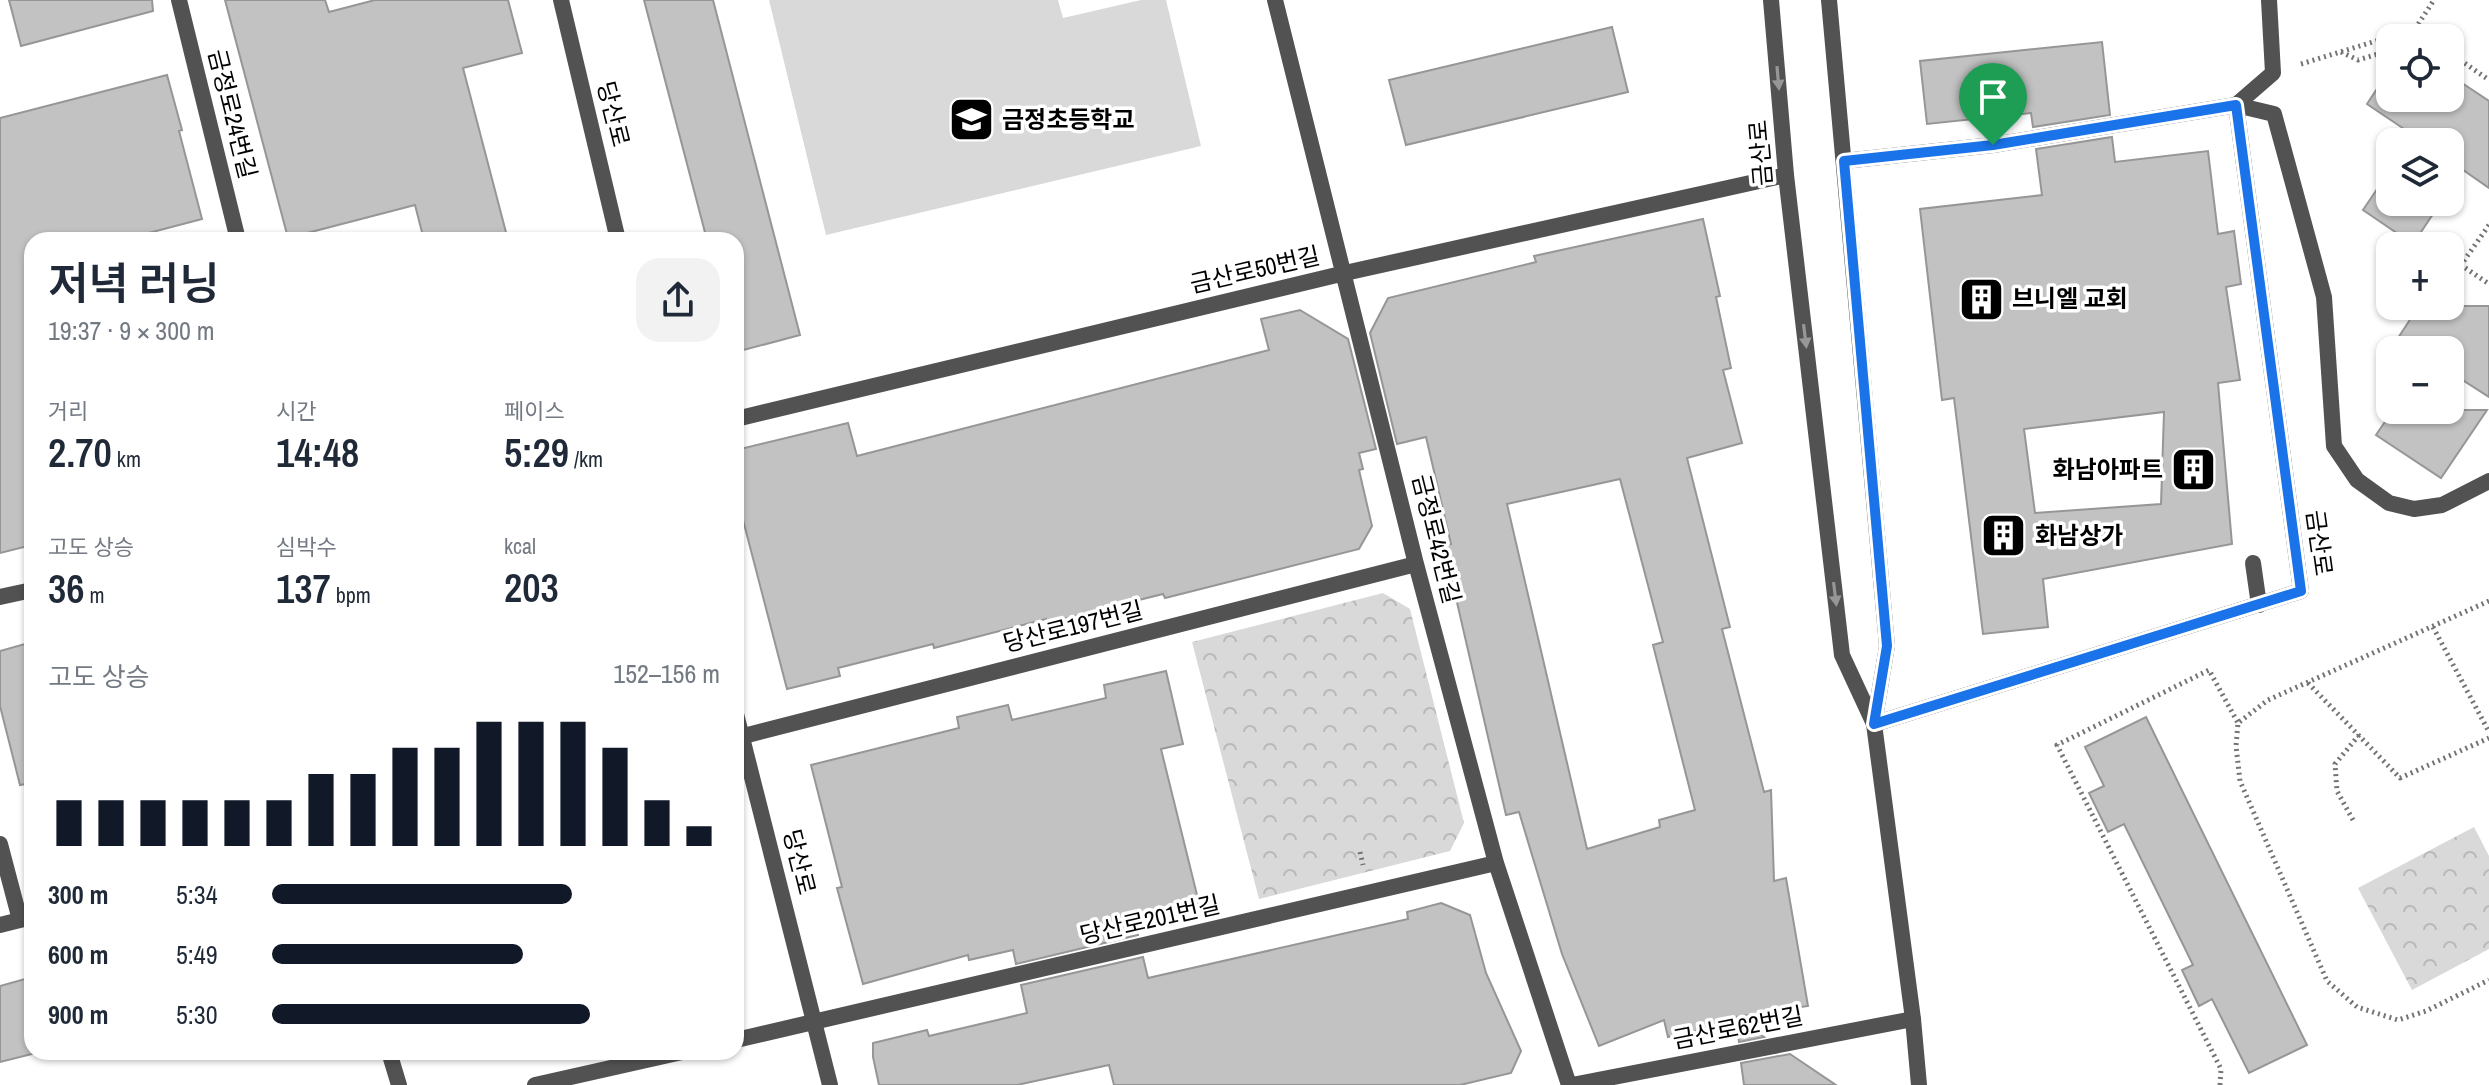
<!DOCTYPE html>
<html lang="ko">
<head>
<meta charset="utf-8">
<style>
	body { margin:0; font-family:"Archivo Narrow","Noto Sans KR",sans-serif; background:#f2f2f3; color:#1f2937; height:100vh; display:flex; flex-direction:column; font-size:30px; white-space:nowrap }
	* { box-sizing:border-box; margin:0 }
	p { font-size:26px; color:#747a83 }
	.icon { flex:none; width:44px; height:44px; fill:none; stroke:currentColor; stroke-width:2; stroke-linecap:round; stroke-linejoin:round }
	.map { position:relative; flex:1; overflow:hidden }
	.side { position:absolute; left:24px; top:232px; width:720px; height:828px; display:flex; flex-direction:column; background:#fff; border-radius:24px; box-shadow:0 2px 6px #0004 }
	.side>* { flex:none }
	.tools { position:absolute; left:2376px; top:24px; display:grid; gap:16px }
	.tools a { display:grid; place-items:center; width:88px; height:88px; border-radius:16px; background:#fff; box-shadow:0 2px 6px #0004; font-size:40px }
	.pin { position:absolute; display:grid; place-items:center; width:68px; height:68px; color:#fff; margin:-82px -34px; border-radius:50% 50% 50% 0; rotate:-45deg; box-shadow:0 0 8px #0007 }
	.pin .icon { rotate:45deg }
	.round { display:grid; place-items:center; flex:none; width:84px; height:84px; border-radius:24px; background:#f2f2f3 }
	.head { display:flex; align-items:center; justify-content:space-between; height:136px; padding:0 24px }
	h1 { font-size:44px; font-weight:600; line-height:60px }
	.figures { display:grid; grid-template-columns:repeat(3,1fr); gap:12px; height:136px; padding:8px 24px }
	.figures div { display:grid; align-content:center }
	.figures b { font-size:40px; font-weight:600 }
	.figures small { font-size:22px; font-weight:400 }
	.figures p { font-size:22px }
	.chart { height:224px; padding:16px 24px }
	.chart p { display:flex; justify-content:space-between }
	.chart svg { width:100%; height:144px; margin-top:8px; stroke:#111827; stroke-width:6 }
	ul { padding:0 24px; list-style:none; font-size:26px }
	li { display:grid; grid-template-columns:128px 96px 1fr; align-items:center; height:60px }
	li i { height:20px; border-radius:10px; background:#111827 }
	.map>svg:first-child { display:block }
	.forest { fill:url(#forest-crowns) }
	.pitch { fill:#d9d9d9 }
	.building { fill:#c2c2c2; stroke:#969696; stroke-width:2; fill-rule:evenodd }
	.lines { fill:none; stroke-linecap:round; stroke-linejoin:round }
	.path { stroke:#747474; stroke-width:5; stroke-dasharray:2 4; stroke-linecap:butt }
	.service { stroke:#525252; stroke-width:16 }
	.minor { stroke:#525252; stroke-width:16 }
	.tertiary { stroke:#525252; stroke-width:16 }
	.oneway { fill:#979797 }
	.route-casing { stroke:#fff; stroke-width:16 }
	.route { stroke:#1a73e8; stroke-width:10 }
	.labels { text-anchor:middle; stroke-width:7; stroke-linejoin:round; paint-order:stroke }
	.street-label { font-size:24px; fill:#000; stroke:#fff }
	.poi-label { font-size:24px; font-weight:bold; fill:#000; stroke:#fff; text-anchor:start }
</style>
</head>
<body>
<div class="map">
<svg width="2489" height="1085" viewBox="0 0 2489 1085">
	<defs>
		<pattern id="forest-crowns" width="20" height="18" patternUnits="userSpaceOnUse" patternTransform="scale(2)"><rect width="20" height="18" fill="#d9d9d9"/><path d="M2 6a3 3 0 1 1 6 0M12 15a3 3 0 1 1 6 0" fill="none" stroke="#b8b8b8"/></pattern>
	</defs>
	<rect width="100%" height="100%" fill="#fff"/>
	<path class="forest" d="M1383,593l27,16 54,214 -14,28 -191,48 -67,-257z
		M2474,827l15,29v93l-77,41 -54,-102z"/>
	<path class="pitch" d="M769,0h289l5,18 78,-18h25l35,146 -375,89z"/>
	<path class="building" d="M9,0h143l1,11 -132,35z
		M225,0h100l4,12 46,-12h133l14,53 -59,15 45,172h-84l-9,-35 -127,33z
		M644,0h69l87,335 -64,17v-112h-29z
		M1612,27l16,65 -222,53 -17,-65z
		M2102,42l8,73 -77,12 -2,-14 -104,11 -7,-63z
		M2390,69v29h60v-23l39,26v87l-26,-18 -13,19v-47h-41l4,-7 -46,-31z
		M167,75l15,55 -3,1 23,88 -80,21h-90v305l-32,8v-435z
		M2112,137l3,25 93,-11 10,83 16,-3 7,53 -15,3 14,93 -22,3 14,161 -189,35 5,48 -65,7 -29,-236 -12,2 -22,-191 122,-14 -6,-46zM2164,412l-3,92 -126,9 -11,-84z
		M2390,170v32h51l-28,42 -50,-34z
		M1703,219l17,77 -4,1 15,71 -8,2 19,73 -55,15 43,169 -8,2 42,163 7,-2 3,91 12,-3 22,128 -73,11 29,20 -25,5 -3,-20 -68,15 -4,-17 -65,26 -37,-92 -43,-142 -13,3 -62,-269 7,-2 -25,-107 -29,7 -27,-111 18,-35 148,-36 -2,-6zM1620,479l43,163 -10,3 42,165 -36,10 1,7 -73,22 -80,-345z
		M2419,306h70v91l-39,-25v-22h-33l-19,-12z
		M1300,310l48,29 28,110 -17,4 4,16 -4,1 13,56 -13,23 -194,49 -2,-4 -116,29 -1,-4 -112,29 -1,-4 -95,24 2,8 -53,13 -51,-196v-43l112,-27 9,33 412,-106 -8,-31z
		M2393,410h94l-46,68 -65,-43z
		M32,642v141l-12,2 -20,-79v-55z
		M1166,671l17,73 -22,5 38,154 -66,14 5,18 -122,29 -3,-14 -44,10 -1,-5 -105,29 -26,-96 5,-1 -31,-122 148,-37 -2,-11 51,-12 4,15 94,-22 -2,-13z
		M2146,717l161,328 -58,28 -37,-74 -13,7 -17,-36 11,-5 -69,-141 -16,8 -19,-39 15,-7 -19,-39z
		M1441,903l29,12 16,58 35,78 -10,22 -51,12h-346l-5,-20 -92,20h-138l-6,-28v-14l54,-13 2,6 98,-23 -6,-28 122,-28 5,21 260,-59 -1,-7z
		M32,977v77l-32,8v-76z
		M1790,1054l46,31h-92l-3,-22z"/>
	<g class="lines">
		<path class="path" d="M2415,29l19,-29
			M2341,52l17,8 20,-6 8,-17
			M2450,53l39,27
			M2301,64l114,-35 13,9
			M2489,225l-28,40 28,19
			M2489,601l-221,99 -30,23 -2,23 4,35 87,200 30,26 41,13 28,-9 63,-31
			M2433,627l56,105
			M2308,683l92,95 89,-40
			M2353,820l-16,-29 -2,-27 24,-29
			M1360,852l3,13
			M2220,1085l1,-16 -164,-324 152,-75 29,53"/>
		<path class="service" d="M2253,563l6,42"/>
		<path class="minor" d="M179,0l59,240
			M1275,0l141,564 80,299 73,222
			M1844,161l149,-16 243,-40 38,9 50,183 10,149 23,34 32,23 25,6 28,-4 47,-24
			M736,419l609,-146 441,-98
			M0,597l32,-7
			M1874,724l427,-133 -65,-486 37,-32 -4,-73
			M736,738l680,-174
			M0,844l20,76
			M0,925l32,-8
			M736,1040l760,-177
			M389,1052l10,33
			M535,1085l147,-33
			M1572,1085l341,-66"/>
		<path class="tertiary" d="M561,0l57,240
			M1771,0l15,175 56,480 32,69
			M1829,0l58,646 -13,78 39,295 6,66
			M736,714l94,371"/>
	</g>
	<defs><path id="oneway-solid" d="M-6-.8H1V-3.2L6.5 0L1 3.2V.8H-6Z" transform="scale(2)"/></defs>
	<g class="oneway">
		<use href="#oneway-solid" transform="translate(1778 78) rotate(85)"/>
		<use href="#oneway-solid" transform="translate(1805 336) rotate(83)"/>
		<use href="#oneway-solid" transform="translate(1835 594) rotate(83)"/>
	</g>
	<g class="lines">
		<defs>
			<path id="route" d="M2236,105l65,486 -427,133 13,-78 -43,-485 149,-16z"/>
		</defs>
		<use href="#route" class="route-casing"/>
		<use href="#route" class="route"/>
	</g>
	<defs>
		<symbol id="school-square" viewBox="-11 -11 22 22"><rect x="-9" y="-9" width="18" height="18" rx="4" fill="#000" stroke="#fff"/><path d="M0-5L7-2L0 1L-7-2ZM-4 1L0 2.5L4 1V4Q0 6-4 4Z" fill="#fff"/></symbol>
		<symbol id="building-square" viewBox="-11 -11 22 22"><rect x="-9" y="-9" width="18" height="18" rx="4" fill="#000" stroke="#fff"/><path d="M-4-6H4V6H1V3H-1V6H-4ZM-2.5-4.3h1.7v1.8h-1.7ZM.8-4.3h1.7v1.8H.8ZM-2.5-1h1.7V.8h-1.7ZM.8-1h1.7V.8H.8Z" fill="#fff"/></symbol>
	</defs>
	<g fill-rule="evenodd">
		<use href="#school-square" x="946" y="94" width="51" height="51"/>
		<use href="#building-square" x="1956" y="274" width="51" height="51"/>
		<use href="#building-square" x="2168" y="444" width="51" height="51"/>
		<use href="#building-square" x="1978" y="510" width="51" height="51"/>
	</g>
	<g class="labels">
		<g class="street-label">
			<text transform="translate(232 114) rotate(76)" y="8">금정로24번길</text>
			<text transform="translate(613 114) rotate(76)" y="8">당산로</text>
			<text transform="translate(1761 153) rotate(-95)" y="8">금산로</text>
			<text transform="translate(1255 270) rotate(-13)" y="8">금산로50번길</text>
			<text transform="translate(1436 539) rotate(76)" y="8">금정로42번길</text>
			<text transform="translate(2319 543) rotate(82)" y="8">금산로</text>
			<text transform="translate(1073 627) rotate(-14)" y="8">당산로197번길</text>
			<text transform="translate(799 862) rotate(76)" y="8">당산로</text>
			<text transform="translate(1150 920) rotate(-13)" y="8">당산로201번길</text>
			<text transform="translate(1738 1028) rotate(-11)" y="8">금산로62번길</text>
		</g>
		<g class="poi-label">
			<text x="1002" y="128">금정초등학교</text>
			<text x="2012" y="307">브니엘 교회</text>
			<text x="2163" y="478" text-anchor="end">화남아파트</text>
			<text x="2035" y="544">화남상가</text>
		</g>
	</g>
</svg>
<div class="tools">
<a><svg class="icon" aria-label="locate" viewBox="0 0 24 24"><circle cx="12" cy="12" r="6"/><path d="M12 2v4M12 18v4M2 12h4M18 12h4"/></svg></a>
<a><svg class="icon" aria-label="layers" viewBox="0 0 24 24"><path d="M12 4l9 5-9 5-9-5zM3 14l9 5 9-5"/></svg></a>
<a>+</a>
<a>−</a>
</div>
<div class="pin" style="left:1993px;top:145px;background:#1e9e55"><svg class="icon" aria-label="arrive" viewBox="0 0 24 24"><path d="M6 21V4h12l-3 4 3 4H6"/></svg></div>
<section class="side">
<div class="head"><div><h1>저녁 러닝</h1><p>19:37 · 9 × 300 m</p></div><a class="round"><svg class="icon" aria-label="share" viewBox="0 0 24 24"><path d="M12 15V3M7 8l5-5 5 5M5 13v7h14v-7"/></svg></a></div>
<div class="figures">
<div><p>거리</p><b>2.70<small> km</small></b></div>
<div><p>시간</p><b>14:48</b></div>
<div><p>페이스</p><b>5:29<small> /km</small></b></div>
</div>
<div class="figures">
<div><p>고도 상승</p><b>36<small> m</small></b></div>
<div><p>심박수</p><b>137<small> bpm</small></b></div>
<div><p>kcal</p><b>203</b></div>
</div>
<div class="chart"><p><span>고도 상승</span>152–156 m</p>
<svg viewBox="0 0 160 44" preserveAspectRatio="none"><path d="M5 44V30M15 44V30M25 44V30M35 44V30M45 44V30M55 44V30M65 44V22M75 44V22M85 44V14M95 44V14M105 44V6M115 44V6M125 44V6M135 44V14M145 44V30M155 44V38"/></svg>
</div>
<ul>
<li><b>300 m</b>5:34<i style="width:67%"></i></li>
<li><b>600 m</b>5:49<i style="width:56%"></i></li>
<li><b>900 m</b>5:30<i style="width:71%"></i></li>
</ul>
</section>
</div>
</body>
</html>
